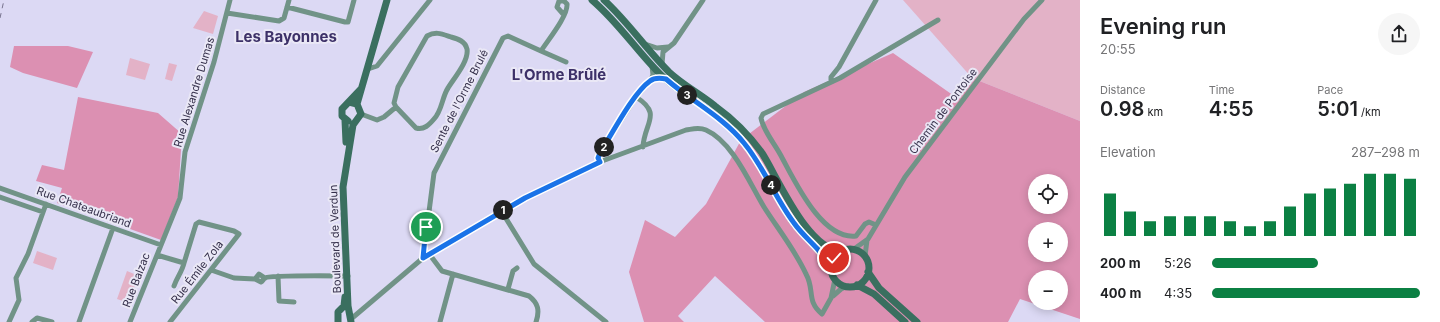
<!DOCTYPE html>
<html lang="en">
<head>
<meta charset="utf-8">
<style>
	body { margin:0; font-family:Inter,sans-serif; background:#f6f6f6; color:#202124; height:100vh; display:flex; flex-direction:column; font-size:15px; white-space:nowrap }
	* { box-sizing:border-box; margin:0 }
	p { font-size:13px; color:#757577 }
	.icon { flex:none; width:22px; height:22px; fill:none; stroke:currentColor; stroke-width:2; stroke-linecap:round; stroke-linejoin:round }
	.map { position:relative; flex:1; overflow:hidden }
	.sheet { display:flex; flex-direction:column; background:#fff; width:360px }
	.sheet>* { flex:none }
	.tools { position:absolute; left:1028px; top:174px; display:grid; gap:8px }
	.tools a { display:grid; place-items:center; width:40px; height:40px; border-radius:50%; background:#fff; box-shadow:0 2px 10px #0003; font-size:20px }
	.pin { position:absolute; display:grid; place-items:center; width:34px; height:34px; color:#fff; margin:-17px; border:2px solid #fff; border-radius:50%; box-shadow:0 1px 4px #0007 }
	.km { position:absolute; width:20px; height:20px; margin:-10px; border-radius:50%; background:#222; color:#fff; font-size:11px; line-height:20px; text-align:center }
	.round { display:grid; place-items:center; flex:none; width:42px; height:42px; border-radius:21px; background:#f6f6f6 }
	.summary { display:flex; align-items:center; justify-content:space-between; height:68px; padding:0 20px }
	h1 { font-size:22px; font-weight:600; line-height:30px }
	.figures { display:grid; grid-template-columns:repeat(3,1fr); gap:6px; height:68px; padding:4px 20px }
	.figures div { display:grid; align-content:center }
	.figures b { font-size:20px; font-weight:600 }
	.figures small { font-size:11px; font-weight:400 }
	.figures p { font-size:11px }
	.chart { height:112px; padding:8px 20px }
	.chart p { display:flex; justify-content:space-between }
	.chart svg { width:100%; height:72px; margin-top:4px; stroke:#0b8043; stroke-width:6 }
	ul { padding:0 20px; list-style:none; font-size:13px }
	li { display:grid; grid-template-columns:64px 48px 1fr; align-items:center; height:30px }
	li i { height:10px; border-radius:5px; background:#0b8043 }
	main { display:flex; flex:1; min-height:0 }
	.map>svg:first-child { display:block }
	.green { fill:#e3b2c7 }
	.forest { fill:#dc90b2; fill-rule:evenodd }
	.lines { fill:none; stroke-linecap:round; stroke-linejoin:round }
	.street { stroke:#719387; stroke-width:5 }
	.secondary { stroke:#3a6f5f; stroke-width:7 }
	.rail { stroke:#78748f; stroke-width:1; stroke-dasharray:5 5; stroke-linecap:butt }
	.route-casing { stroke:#fff; stroke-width:8 }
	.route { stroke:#1a73e8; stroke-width:5 }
	.labels { text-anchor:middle; stroke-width:4; stroke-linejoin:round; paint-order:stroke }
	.street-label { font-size:11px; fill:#342f4a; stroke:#eae8f6 }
	.district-label { font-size:15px; font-weight:bold; fill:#3d3168; stroke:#eae8f6 }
</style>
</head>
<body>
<main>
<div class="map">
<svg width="1080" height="322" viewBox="0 0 1080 322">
	<rect width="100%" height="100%" fill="#dcd9f4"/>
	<path class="green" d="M903,0h177v121l-108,-43z
		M204,11l14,5 -5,18 -20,-6z
		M130,58l20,6 -5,16 -19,-5z
		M169,63l8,2 -5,16 -7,-2z
		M37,251l20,7 -4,12 -20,-7z
		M127,271l12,5 -10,27 -12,-4z"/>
	<path class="forest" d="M14,46h54l25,6 -16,36 -54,-15 -13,-6z
		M893,53l64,45 15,-20 108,43v198l-60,-20 -12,23h-243l-50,-46 -37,40 6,6h-40l-15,-50 16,-52 30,17 31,-33 35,-64 63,-48zM1035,181h26v26h-26zM1035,229h26v26h-26zM1035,277h26v26h-26z
		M78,97l80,16 24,21 -4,63 -17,43 -104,-37 5,-15 -26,-7 6,-16 22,5z"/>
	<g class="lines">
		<path class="street" d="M287,7l58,15h3l6,-22
			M227,13l52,8 5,-3 5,-18
			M645,44l12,4 11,-1
			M541,51l25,11
			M662,64l1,-12 11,-9 29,-43
			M368,69l9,-3 53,-66
			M831,81v-4l8,-10 37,-67
			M636,97c27,17 8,26 7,50
			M361,114l16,6 7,-3 12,-10 -2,-4 4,-16 29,-51c9,-5 15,-2 24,1 7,2 14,4 16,12 2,12 -13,29 -19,39 -6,9 -6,23 -14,31 -5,6 -10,11 -18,9l-20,-21
			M600,162l-2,-4 2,-5 36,-56 14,-16 3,-6 -1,-9
			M0,188l161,57
			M0,197l43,15
			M502,212l32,52 72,58
			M876,225l-7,-3 -4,2 -9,12c-35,4 -62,-57 -76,-82 -6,-11 -17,-24 -19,-36l2,-4 77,-36 98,-58
			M854,249l14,-10 37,-62 119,-158 18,-19
			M157,255l27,8 12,-39 3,-2 35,9 5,3 -69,88
			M430,255l12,16 87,25c9,7 11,14 7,26
			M865,256l2,-16
			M423,258l11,-85 69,-135 5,-2 33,15c7,-11 27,-35 26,-47l-3,-3h-5l-2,6 7,8
			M211,270l23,8 21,1
			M278,276l1,25 15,1
			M265,278l-6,-4 -4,5 6,3c2,-1 2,-3 4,-4 4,-3 72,-2 83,-2
			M174,286c3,-9 8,-14 10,-23
			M508,289l5,-18 4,-3
			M833,296l8,-7 7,-3
			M351,319l72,-61 102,-60 69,-34 92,-34c7,-1 13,-3 20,0 27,12 44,54 58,77 14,22 31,43 42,67 9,16 0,27 16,40l9,-16 4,-19
			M9,322l10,-22 -3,-22 12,-24 18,-50
			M32,322l5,-4 15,4
			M79,322l34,-94
			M130,322l50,-124 5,-46 29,-90 16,-62
			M440,322l13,-48"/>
		<path class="secondary" d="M592,0c26,22 44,50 68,74 20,20 47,32 68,52 29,26 42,63 64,95 12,17 30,29 39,47
			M604,0c24,22 42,49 65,72 14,13 31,22 46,34 18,13 34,29 47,47 16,25 46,98 80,98
			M349,102l8,2 4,10 -8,11 -10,62 5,119 3,16
			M357,104l30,-104
			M345,120l1,22
			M348,121l-6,-5v-7l19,-20
			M831 268a19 19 0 1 1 38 0a19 19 0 1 1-38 0Z
			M868,272l11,16 38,34
			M857,285l17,9 31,28
			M338,322v-10l6,-6 1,-9"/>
		<path class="rail" d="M0,18l4,-18"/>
	</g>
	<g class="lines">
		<defs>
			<path id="route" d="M426,227l-3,31 102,-60 75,-36 -2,-4 2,-5c12,-19 33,-60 50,-72 5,-4 11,-3 16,-2 25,22 56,37 78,64 20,24 31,55 50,80 11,16 29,27 37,45l3,-10"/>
		</defs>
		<use href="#route" class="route-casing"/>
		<use href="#route" class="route"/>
	</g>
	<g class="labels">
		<g class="street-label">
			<text transform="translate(194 92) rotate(-73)" y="4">Rue Alexandre Dumas</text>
			<text transform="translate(459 101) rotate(-63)" y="4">Sente de l'Orme Brulé</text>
			<text transform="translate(943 111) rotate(-53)" y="4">Chemin de Pontoise</text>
			<text transform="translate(84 207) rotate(20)" y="4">Rue Chateaubriand</text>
			<text transform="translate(335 239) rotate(-92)" y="4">Boulevard de Verdun</text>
			<text transform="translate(197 272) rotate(-52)" y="4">Rue Émile Zola</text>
			<text transform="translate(136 280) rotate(-69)" y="4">Rue Balzac</text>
		</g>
		<g class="district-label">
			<text x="286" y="42">Les Bayonnes</text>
			<text x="559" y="80">L'Orme Brûlé</text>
		</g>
	</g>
</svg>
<div class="tools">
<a><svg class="icon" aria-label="locate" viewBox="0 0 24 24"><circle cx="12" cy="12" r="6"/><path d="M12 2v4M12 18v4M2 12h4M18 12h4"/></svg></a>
<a>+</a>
<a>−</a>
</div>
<div class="pin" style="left:426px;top:227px;background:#1e9e55"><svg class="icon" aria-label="arrive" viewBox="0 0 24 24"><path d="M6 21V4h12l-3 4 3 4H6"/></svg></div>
<div class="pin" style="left:834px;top:258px;background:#d93025"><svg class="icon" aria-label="check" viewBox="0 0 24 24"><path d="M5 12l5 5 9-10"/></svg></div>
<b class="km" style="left:503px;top:210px">1</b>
<b class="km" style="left:604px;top:147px">2</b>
<b class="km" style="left:687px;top:95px">3</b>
<b class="km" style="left:771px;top:185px">4</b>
</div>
<section class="sheet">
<div class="summary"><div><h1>Evening run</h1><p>20:55</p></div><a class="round"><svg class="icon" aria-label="share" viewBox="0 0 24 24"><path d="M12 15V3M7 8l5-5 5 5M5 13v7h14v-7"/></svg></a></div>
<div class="figures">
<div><p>Distance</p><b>0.98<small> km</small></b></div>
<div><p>Time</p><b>4:55</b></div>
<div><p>Pace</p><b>5:01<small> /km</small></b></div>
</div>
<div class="chart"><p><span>Elevation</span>287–298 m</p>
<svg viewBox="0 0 160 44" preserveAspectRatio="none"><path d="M5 44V18M15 44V29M25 44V35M35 44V32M45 44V32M55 44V32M65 44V35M75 44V38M85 44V35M95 44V26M105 44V18M115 44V15M125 44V12M135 44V6M145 44V6M155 44V9"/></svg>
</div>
<ul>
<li><b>200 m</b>5:26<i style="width:51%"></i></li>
<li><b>400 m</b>4:35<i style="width:100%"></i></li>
</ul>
</section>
</main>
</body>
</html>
